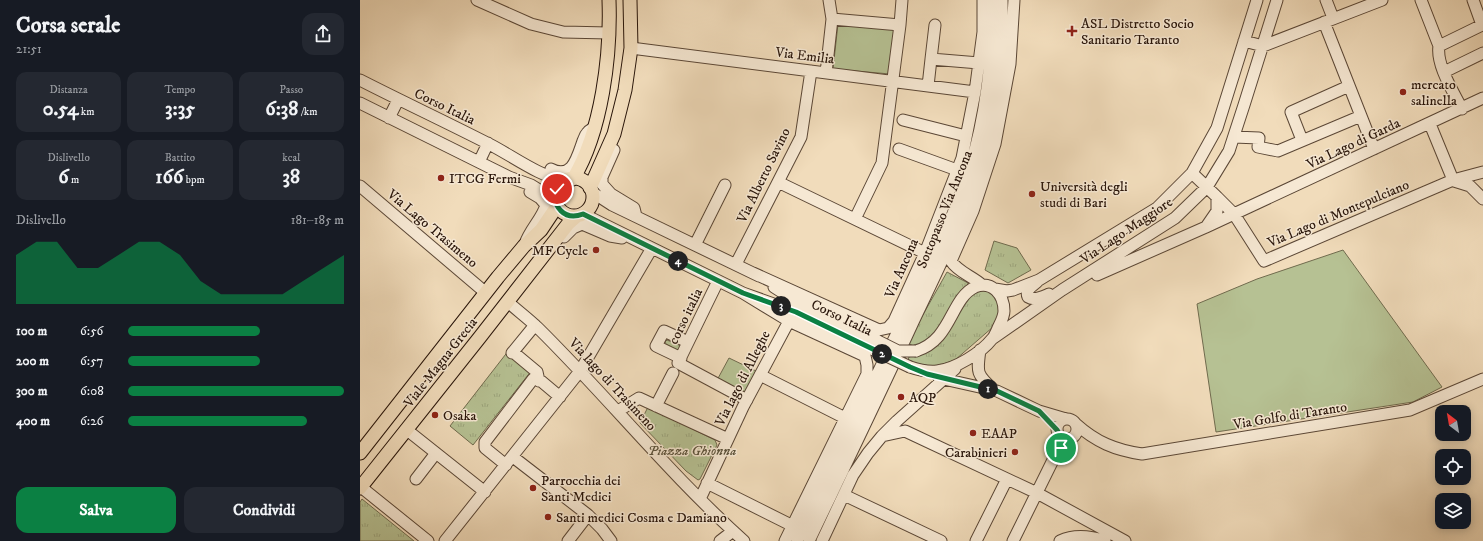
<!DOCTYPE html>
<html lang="it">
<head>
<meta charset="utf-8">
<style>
	body { margin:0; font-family:"IM FELL DW Pica",serif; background:#242831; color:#f1f3f6; height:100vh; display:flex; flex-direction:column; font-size:15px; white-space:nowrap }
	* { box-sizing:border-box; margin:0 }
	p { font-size:13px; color:#9ea1a6 }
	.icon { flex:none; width:22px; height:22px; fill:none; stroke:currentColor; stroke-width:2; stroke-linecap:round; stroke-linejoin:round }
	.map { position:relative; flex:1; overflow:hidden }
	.side { display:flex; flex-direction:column; background:#171b24; width:360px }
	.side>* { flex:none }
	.needle { width:26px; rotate:329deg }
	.tools { position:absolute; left:1075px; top:405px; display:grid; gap:8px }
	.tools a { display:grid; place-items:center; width:36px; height:36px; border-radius:8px; background:#171b24; box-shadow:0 2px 10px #0003; font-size:20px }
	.pin { position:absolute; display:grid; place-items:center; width:34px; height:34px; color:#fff; margin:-17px; border:2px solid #fff; border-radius:50%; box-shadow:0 1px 4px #0007 }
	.km { position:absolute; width:20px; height:20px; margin:-10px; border-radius:50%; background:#222; color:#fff; font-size:11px; line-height:20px; text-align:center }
	.round { display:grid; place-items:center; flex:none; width:42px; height:42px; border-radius:12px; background:#242831 }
	.headline { display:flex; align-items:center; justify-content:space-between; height:68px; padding:0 16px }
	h1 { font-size:22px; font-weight:700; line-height:30px }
	.metrics { display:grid; grid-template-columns:repeat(3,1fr); gap:6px; height:68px; padding:4px 16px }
	.metrics div { display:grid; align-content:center; border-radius:10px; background:#242831; text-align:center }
	.metrics b { font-size:20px; font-weight:700 }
	.metrics small { font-size:11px; font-weight:400 }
	.metrics p { font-size:11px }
	.chart { height:112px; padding:8px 16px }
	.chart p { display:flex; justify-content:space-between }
	.chart svg { width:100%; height:72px; margin-top:4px; fill:#0b8043; opacity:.7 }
	.button { display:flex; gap:8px; margin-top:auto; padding:8px 16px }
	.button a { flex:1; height:46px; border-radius:12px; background:#0b8043; color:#fff; font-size:16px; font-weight:700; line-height:46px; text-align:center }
	.button a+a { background:#242831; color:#f1f3f6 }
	ul { padding:0 16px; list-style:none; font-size:13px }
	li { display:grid; grid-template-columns:64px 48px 1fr; align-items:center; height:30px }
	li i { height:10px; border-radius:5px; background:#0b8043 }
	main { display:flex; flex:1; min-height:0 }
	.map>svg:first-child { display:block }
	.green { fill:#b6c193; stroke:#706b4e }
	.park { fill:url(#park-tufts); stroke:#706b4e }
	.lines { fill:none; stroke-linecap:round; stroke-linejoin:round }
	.minor-casing { stroke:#5b4736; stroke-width:13 }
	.major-casing { stroke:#29150a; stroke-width:15 }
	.minor { stroke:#f6e8d3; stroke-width:11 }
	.major { stroke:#f1dcbb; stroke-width:13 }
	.minor-bridge-casing { stroke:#5b4736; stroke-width:13; stroke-linecap:butt }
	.minor-bridge { stroke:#f6e8d3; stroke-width:11 }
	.route-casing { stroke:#fff; stroke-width:8 }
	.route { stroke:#0b8043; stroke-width:5 }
	.poi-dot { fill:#8f2418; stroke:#f6e8d3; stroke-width:1.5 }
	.labels { text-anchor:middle; stroke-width:3; stroke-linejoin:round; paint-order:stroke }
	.poi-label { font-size:14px; fill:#29150a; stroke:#f6e8d3; text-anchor:start }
	.street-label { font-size:14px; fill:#29150a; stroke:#f6e8d3 }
	.park-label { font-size:14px; font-style:italic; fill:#5a513a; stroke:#f6e8d3 }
</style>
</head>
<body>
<main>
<section class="side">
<div class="headline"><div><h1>Corsa serale</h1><p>21:51</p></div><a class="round"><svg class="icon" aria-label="share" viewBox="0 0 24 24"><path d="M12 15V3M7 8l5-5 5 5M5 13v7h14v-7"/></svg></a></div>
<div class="metrics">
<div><p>Distanza</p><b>0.54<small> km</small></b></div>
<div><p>Tempo</p><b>3:35</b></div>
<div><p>Passo</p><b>6:38<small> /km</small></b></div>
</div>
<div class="metrics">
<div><p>Dislivello</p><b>6<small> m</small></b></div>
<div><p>Battito</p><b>166<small> bpm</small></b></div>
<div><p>kcal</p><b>38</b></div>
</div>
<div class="chart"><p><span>Dislivello</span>181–185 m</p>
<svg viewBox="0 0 160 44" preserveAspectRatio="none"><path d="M0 44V14L10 6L20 6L30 22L40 22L50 14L60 6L70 6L80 14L90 30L100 38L110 38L120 38L130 38L140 30L150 22L160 14V44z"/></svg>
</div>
<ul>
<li><b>100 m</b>6:56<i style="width:61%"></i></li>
<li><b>200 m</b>6:57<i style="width:61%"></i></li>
<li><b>300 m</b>6:08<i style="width:100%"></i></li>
<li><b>400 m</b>6:26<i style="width:83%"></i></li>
</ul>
<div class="button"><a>Salva</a><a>Condividi</a></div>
</section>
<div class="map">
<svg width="1123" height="541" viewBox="0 0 1123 541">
	<defs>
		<pattern id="park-tufts" width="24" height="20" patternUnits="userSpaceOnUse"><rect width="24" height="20" fill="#b6c193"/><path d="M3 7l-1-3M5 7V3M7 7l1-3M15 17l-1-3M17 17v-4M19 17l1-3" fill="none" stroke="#9ca57d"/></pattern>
	</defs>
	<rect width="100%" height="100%" fill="#f1dcbb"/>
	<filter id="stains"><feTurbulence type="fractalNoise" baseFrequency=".005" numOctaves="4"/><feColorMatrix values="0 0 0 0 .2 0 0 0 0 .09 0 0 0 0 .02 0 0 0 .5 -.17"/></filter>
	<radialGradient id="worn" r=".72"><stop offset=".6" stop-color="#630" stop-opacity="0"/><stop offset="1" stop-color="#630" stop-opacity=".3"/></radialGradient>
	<path class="green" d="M478,24l57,4 -5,46 -57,-5z
		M983,250l99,137 -29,15 -197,30 -19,-128 60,-25z
		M307,340l14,6 -1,5 -14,-7 -1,-2z
		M369,358l27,13 -12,25 -28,-14z"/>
	<path class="park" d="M634,241l23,7 14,22 -23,13 -23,-13z
		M587,272l21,11v2l-37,55 -17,6 -7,-3z
		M618,289l11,1 10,12v13l-6,12 -38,33 -21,7 -24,-5 -2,-2 1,-3 7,-2 51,-57z
		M149,350l23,20 -59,75 -23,-19z
		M288,407l67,33 2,5 -17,34 -2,1 -12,-9 -46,-48z
		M2,499l52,42h-54v-39z"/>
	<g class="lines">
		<defs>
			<path id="minor" d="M117,0l54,24 32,8 46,1
				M966,0l7,18
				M1061,0l18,46c-3,19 14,45 23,63
				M472,19l68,6 -18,138 -27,56
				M964,22l50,127
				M540,25l2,-25
				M575,25l-4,34 48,4
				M884,41l19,5 119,-46
				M1079,46l43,-21 -9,-25
				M271,48l344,44
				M1084,72l39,-19
				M466,73l6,-54 -3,-19
				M0,80c43,22 86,42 129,64 22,11 51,33 76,37
				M568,86l3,-27
				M0,103l149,74 22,8 24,15
				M29,118l9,-18
				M543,120l63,16
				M1070,124l23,56
				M874,137l25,1 -1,9 20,4 83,-35
				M942,140l-11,-28 58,-26
				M539,149l58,21
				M254,150l-12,27v7l9,10 23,14 2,8
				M119,162l9,-19
				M191,169c21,11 26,-11 32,-28 1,-2 2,-6 4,-8 2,-3 5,-4 8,-6
				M1094,181l16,5 13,13
				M418,182l147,71
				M0,186l126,107
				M232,192l20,13 147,71
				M857,197l17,17 30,47 189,-81 30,-8
				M223,214l160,79 53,19 78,38
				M846,227l277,-129
				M204,237l9,-9 9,-4 28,12 12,2
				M165,244c5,-15 17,-25 21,-39l-6,-7 -10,-6
				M335,245l30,-60
				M376,264l65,-127 10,-66
				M393,273l126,57 9,-2 6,-7 31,-68 37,-95 13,-66 8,-60v-32
				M737,275l109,-48 11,-16v-14l-25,-24
				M358,281l-40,82 69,37
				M677,282c-5,4 -12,8 -9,15 6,4 14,0 21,-3
				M622,285c-10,-9 -24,-13 -31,-24l22,-50 22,-67 15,-80 4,-64
				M414,287l33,21 71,33
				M635,289l12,2 6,-1 26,-10 118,-72 35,-35 25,-45 40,-128
				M383,293l46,28 76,35 2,9v9l-82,167
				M148,302c10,9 21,17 30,26 70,69 132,147 206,213
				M632,339l70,-49 113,-72 32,-31 22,-36 15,-46 33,-105
				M620,350c-3,22 -4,24 13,39
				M153,352l24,20 2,9
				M152,353l23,-28
				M321,358l-25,-12 8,-15 24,11
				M550,367c9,3 18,5 27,4 18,-2 44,-18 55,-32 3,-3 5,-9 7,-13 2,-4 5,-10 5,-15 0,-16 -12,-31 -29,-24 -25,12 -23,53 -59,64
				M400,375l85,43
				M579,378l58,13 42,20 27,8
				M296,406l17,-33
				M258,411l21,-13 89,41
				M697 429a10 10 0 1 1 20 0a10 10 0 1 1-20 0Z
				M716,424c20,18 39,26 66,30l268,-44 73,-31
				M47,430l78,62
				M522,436l23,-5 132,62 88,48
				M153,457l75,58 14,14 9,12
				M146,465l-21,-17v-6l48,-63 8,2 19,16
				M56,479l20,-26
				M347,483l86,43
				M1,487l67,54
				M484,495l97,46
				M340,499l43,-92 46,-86 4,-6
				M85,541l135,-170 72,-123
				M208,541l20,-26
				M360,541l13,-10
				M437,541c34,-70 68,-140 101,-210 25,-52 53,-105 71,-161 17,-52 24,-115 23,-170
				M449,541c35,-73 71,-147 105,-221 26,-55 56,-114 71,-173 12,-48 18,-98 17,-147
				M462,541l31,-66 15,-22 14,-17 15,-15 58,-52
				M616,541l31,-62
				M653,541l42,-85 15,-17
				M700,541c15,-7 30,-5 45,0"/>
			<path id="major" d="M195 197a19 19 0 1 1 38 0a19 19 0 1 1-38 0Z
				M213,179c29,-48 38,-124 36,-179
				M230,188l24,-54 11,-44 6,-42 -1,-48
				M0,453l138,-176 26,-31 17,-16 16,-24
				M0,488l120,-151 88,-113 9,-8"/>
		</defs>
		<use href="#minor" class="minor-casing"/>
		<use href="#major" class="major-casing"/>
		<use href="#minor" class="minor"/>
		<use href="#major" class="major"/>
		<defs>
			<path id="minor-bridge" d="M518,341l20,10h18
				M514,350l36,17"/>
		</defs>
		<use href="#minor-bridge" class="minor-bridge-casing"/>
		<use href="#minor-bridge" class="minor-bridge"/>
	</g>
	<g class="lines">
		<defs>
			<path id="route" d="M197,189c-6,18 8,32 26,25l160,79 53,19 114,55 17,7 70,17 42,20 18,19 4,7 9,1 -9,10"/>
		</defs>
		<use href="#route" class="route-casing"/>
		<use href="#route" class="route"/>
	</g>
	<g class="poi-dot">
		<path d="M710 25h4v4h4v4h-4v4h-4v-4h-4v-4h4z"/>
		<circle cx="1043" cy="92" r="4"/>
		<circle cx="81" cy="178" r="4"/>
		<circle cx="672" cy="194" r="4"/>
		<circle cx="236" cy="250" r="4"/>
		<circle cx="541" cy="397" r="4"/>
		<circle cx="75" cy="415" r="4"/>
		<circle cx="613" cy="433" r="4"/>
		<circle cx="655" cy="452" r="4"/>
		<circle cx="173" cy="488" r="4"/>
		<circle cx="188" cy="517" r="4"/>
	</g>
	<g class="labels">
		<g class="poi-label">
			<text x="721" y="28">ASL Distretto Socio<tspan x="721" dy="16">Sanitario Taranto</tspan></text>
			<text x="1051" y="89">mercato<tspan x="1051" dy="16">salinella</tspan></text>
			<text x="89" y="183">ITCG Fermi</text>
			<text x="680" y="191">Università degli<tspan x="680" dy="16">studi di Bari</tspan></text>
			<text x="228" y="255" text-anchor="end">MF Cycle</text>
			<text x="549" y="402">AQP</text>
			<text x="83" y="420">Osaka</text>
			<text x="621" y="438">EAAP</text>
			<text x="647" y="457" text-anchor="end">Carabinieri</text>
			<text x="181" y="485">Parrocchia dei<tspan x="181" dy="16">Santi Medici</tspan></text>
			<text x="196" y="522">Santi medici Cosma e Damiano</text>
		</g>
		<g class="street-label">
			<text transform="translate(445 55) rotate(7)" y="5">Via Emilia</text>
			<text transform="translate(85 106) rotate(26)" y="5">Corso Italia</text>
			<text transform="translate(993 143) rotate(-25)" y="5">Via Lago di Garda</text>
			<text transform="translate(403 175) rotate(-64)" y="5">Via Alberto Savino</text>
			<text transform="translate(584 209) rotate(-68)" y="5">Sottopasso Via Ancona</text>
			<text transform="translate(978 213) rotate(-23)" y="5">Via Lago di Montepulciano</text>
			<text transform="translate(73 228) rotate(40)" y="5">Via Lago Trasimeno</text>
			<text transform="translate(766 230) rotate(-34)" y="5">Via Lago Maggiore</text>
			<text transform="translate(541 268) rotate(-66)" y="5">Via Ancona</text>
			<text transform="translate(325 316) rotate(-64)" y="5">corso italia</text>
			<text transform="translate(482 317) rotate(26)" y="5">Corso Italia</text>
			<text transform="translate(80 362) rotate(-52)" y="5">Viale Magna Grecia</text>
			<text transform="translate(382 378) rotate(-63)" y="5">Via lago di Alleghe</text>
			<text transform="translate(253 384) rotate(47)" y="5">Via lago di Trasimeno</text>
			<text transform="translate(930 415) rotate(-9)" y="5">Via Golfo di Taranto</text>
		</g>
		<g class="park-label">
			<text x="332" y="455">Piazza Ghionna</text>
		</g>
	</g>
	<rect width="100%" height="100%" filter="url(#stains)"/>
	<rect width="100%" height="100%" fill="url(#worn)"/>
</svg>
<div class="tools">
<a><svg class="needle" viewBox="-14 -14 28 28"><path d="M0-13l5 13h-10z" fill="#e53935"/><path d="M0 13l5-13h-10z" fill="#9ea1a6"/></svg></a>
<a><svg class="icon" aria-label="locate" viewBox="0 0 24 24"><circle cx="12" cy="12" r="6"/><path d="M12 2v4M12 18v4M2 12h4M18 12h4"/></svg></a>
<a><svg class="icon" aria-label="layers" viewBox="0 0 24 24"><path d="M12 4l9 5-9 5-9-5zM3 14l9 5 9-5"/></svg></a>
</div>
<div class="pin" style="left:701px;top:448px;background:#1e9e55"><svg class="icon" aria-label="arrive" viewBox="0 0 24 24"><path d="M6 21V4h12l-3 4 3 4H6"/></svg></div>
<div class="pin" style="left:197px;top:189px;background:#d93025"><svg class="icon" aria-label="check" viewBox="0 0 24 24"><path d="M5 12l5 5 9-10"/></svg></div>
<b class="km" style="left:628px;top:389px">1</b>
<b class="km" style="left:522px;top:354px">2</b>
<b class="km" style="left:421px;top:306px">3</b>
<b class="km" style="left:318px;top:261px">4</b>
</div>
</main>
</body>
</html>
